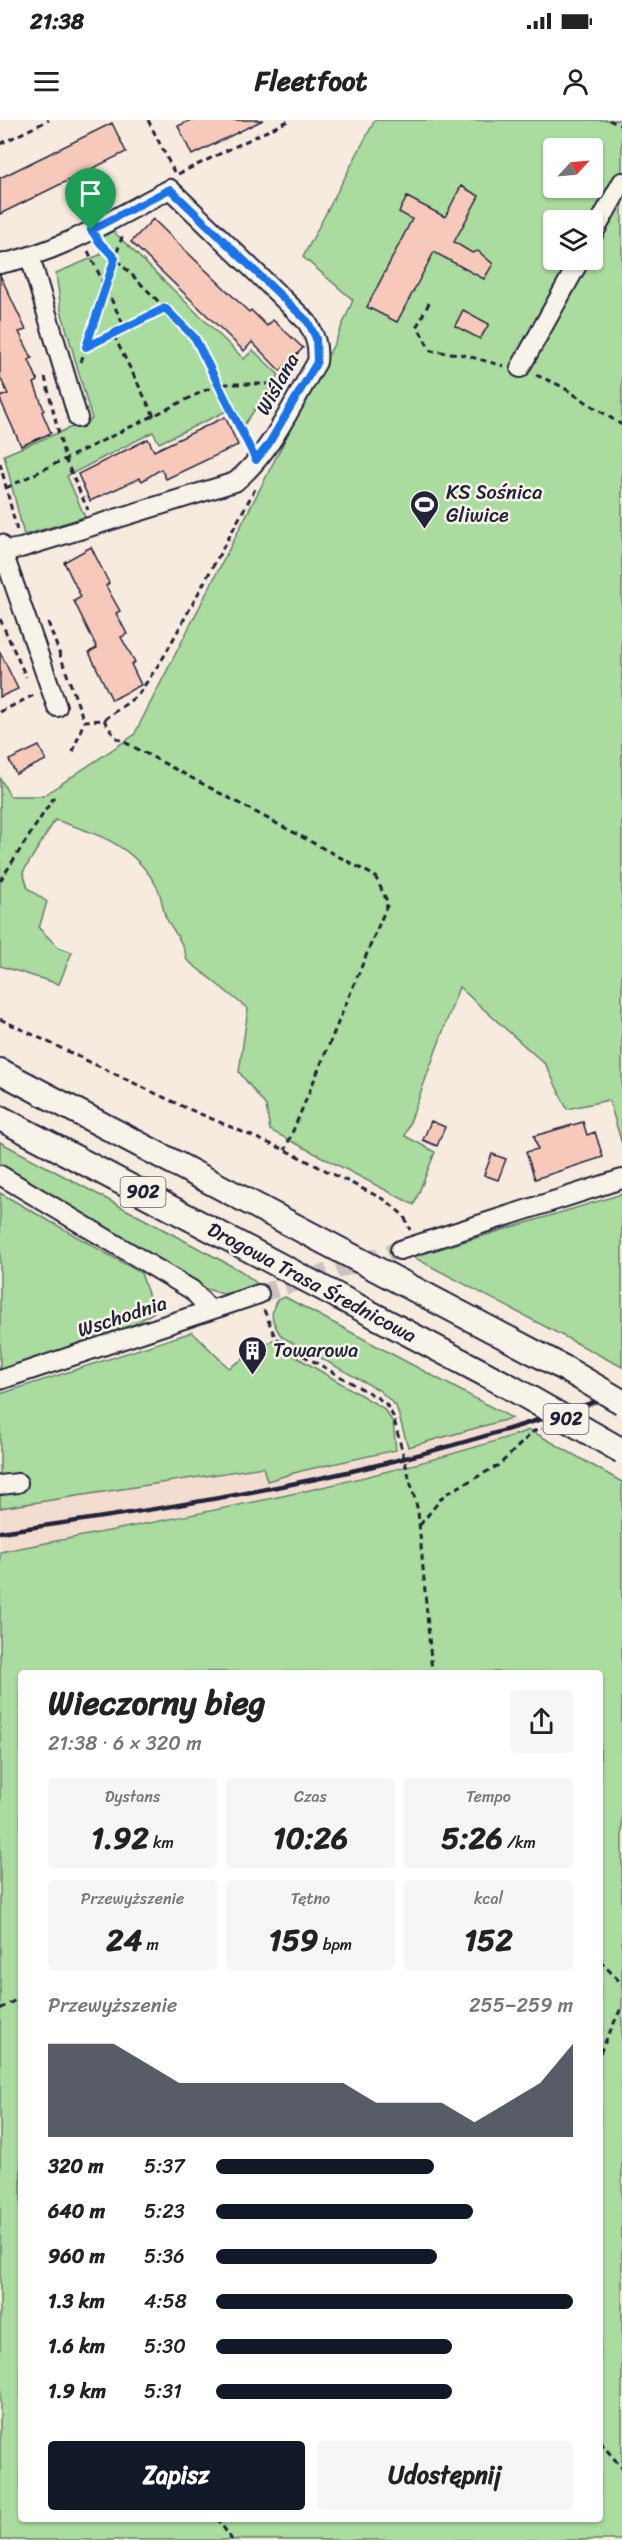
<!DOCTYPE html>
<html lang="pl">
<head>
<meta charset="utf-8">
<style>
	body { margin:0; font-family:Sriracha,sans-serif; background:#f6f6f6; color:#222; height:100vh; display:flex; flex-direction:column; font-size:22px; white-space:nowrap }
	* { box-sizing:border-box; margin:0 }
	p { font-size:20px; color:#767676 }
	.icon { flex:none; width:33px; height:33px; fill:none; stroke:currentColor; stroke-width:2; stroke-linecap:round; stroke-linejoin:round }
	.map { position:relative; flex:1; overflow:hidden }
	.panel { position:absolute; left:18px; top:1550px; width:585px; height:852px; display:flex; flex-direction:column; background:#fff; border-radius:6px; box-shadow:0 2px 4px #0004 }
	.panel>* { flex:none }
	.needle { width:39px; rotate:64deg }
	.fabs { position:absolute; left:543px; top:18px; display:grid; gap:12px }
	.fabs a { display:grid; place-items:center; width:60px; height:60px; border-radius:6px; background:#fff; box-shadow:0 2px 4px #0004; font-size:30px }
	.pin { position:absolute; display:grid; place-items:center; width:51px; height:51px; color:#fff; margin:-62px -26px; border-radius:50% 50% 50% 0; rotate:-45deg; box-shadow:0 0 6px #0007 }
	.pin .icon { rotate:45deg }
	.round { display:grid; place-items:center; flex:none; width:63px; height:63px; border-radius:6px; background:#f6f6f6 }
	.headline { display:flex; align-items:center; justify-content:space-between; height:102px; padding:0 30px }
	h1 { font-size:33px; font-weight:700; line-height:45px }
	.figures { display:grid; grid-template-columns:repeat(3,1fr); gap:9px; height:102px; padding:6px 30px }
	.figures div { display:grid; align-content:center; border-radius:6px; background:#f6f6f6; text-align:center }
	.figures b { font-size:30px; font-weight:700 }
	.figures small { font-size:16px; font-weight:400 }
	.figures p { font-size:16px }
	.chart { height:168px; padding:12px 30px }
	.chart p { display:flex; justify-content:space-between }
	.chart svg { width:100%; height:108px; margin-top:6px; fill:#111827; opacity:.7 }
	.primary-button { display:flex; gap:12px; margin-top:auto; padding:12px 30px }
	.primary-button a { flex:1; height:69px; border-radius:6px; background:#111827; color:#fff; font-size:24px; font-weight:700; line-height:69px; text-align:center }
	.primary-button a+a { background:#f6f6f6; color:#222 }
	ul { padding:0 30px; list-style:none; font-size:20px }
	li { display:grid; grid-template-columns:96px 72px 1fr; align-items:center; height:45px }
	li i { height:15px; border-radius:8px; background:#111827 }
	.status { display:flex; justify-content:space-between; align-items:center; height:42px; padding:0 30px; background:#fff; direction:ltr }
	.status svg { height:16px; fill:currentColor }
	header { display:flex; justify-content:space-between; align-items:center; height:78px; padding:0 30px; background:#fff; font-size:27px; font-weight:700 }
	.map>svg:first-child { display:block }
	.built { fill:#f3ddd1 }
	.green { fill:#a9dc9e; stroke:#667f6c; stroke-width:1.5; fill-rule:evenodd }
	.building { fill:#f7c9bb; stroke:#22223b; stroke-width:1.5 }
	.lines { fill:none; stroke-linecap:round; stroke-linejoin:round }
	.minor-tunnel { stroke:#ccc3be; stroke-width:18; stroke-dasharray:18 9; stroke-linecap:butt }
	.minor-casing { stroke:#22223b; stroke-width:22 }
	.major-casing { stroke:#22223b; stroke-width:28 }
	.path { stroke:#22223b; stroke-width:3; stroke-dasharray:6 4.5; stroke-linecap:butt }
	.minor { stroke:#f7f3e8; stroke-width:18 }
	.major { stroke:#f7f3e8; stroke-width:24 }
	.rail { stroke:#22223b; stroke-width:4.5 }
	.major-bridge-casing { stroke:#22223b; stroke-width:28; stroke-linecap:butt }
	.major-bridge { stroke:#f7f3e8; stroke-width:24 }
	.route-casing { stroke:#fff; stroke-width:12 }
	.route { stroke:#1a73e8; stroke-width:8 }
	.labels { text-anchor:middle; stroke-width:5; stroke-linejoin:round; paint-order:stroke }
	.shield { fill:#f7f3e8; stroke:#62616f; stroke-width:1.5 }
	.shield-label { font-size:18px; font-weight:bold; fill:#22223b }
	.street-label { font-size:20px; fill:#22223b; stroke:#f7f3e8 }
	.poi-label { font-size:20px; fill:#22223b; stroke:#f7f3e8; text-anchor:start }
</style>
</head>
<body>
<div class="status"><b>21:38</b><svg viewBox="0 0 49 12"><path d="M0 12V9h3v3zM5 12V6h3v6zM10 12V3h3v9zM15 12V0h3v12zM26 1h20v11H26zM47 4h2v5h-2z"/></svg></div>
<header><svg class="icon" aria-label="menu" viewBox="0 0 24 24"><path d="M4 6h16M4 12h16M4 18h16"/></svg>Fleetfoot<svg class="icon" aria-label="person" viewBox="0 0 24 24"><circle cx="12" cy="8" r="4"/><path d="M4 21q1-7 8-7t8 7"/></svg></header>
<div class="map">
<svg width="622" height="2420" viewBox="0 0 622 2420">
	<rect width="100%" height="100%" fill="#f7ebdf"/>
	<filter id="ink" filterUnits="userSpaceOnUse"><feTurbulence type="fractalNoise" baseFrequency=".0167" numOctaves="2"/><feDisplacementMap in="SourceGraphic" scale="12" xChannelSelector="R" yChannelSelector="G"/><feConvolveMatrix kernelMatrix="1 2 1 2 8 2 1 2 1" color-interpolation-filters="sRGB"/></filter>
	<g filter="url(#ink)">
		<path class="built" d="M512,1298l18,12 -97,31 -161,36 -272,55v-44l263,-41 5,14 33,-10 119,-27z"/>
		<path class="green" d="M375,0h247v1024l-13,-44 -42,9 -21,-44 -87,-78 -54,149 30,16 -21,53 -144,-75 -4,-24 -27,-34 9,-63 -61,-49c-3,-17 -13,-28 -21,-42 -4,-10 -4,-22 -9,-31 -23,-42 -60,-54 -102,-67l-32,52 5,16 19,14 -8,26 20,20 13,4 -13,32 -59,-18v-188l10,18h33l91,-61 202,-395 17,-40 -50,-43zM554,28h38v40h-38zM554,100h38v40h-38z
			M113,111l131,128 9,-9 26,25 -35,50 -9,-18 -76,36 -6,-11 -86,44 18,41 -61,18 -20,-80 88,-36 -31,-109 -5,-37 46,-19 -6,-14z
			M0,1022l241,129 18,14 -36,9 -23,-7 -200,-118z
			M0,1073l141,80 13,39 -19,12 -135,48z
			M622,1074v173l-209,-110z
			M285,1177l227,121 -104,29 -12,-41 -17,-16 -97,-53c-9,-13 -14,-22 -5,-37z
			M192,1212l37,36 44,-28 20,15 90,53 10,14 3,28 -95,21 -34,10 -4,-14 -263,41v-114z
			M530,1310l92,52v1058h-622v-988c178,-35 358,-65 530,-122zM21,1552h579v846h-579z"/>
		<path class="building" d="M191,0h72l-71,35 -14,-29z
			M112,3l14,29 -126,62v-36z
			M461,66l18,10 -25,46 18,11 6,-2 15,13 -9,15 -50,-27 -37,70 -30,-15 45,-88 -13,-7 8,-15 38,20z
			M153,99l96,93 2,-2 16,16 6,-6 30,28 -23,23 -28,-29 -8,9 -113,-109z
			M0,155l26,55 -7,2 13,26 -3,2 9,21 -4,2 10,27 -2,2 9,21 -30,13 -21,-47v-2l8,-3 -8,-17z
			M463,190l26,14 -9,15 -25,-13z
			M225,297l13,28 -72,34 -5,-10 -19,12 -2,-3 -50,23 -12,-27 70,-35 6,12z
			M91,427l18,36 -3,3 14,25 -4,2 11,21 -6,3 14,25 -4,2 10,21 -29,15 -23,-48 8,-4 -23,-47 7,-4 -17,-35z
			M0,532l18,37 -18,8z
			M39,626l7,14 -30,14 -7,-14z
			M431,1001l14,6 -8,19 -14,-6z
			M583,1002l4,13 8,-3 8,25 -68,22 -9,-27 12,-3 -4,-13z
			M492,1034l14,5 -8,21 -14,-5z"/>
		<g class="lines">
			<path class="minor-tunnel" d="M259,1174l141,-44"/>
			<defs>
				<path id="minor" d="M592,116l30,-54
					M30,137l48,161
					M0,144c61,-12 116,-47 170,-75l137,133c8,14 12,24 10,40 -24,40 -45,90 -82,120l-214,66 -19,3
					M520,248l60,-108
					M0,424l57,163
					M0,1055l192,115 18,20
					M400,1130l222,-71
					M0,1260l259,-86
					M0,1365l18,-2"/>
				<path id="major" d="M0,951l564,297
					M0,998l510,269"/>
			</defs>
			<use href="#minor" class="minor-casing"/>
			<use href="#major" class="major-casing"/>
			<path class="path" d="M148,0l26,52
				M609,0l13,6
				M0,24l49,-24
				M178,54l112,-54
				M102,125l93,93 52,104
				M88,131l37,77
				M429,183l-12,23 14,25 29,3 44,12
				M113,214l52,-26
				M86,227l27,-13 41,82
				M81,242l42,-128
				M536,255l25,11 61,39
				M45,257l20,82 23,51
				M0,343l17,68
				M6,368l212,-104h66
				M0,499l26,58
				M48,502l36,99 20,-1 34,-25 25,-37 92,-169
				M0,592l34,-17
				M104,600l11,17 260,139 13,27 -103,247
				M73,632l11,-31
				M0,761l54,-84
				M0,899l184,88 101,43 102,51 17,15 6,14
				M264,1190l11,27 10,8 93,53 8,6 7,12 25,95 14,161
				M420,1405l24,-30 55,-30 35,-34 8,-2
				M600,1841l22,23
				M0,1889l21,-12
				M600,1933l22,-47
				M600,2322l22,26
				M217,2398l15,22"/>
			<use href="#minor" class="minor"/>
			<use href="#major" class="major"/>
			<path class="rail" d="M0,1412c129,-18 259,-38 386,-69 80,-20 158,-44 236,-70"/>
			<defs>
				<path id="major-bridge" d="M564,1248l58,34
					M510,1267l112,64"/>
			</defs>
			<use href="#major-bridge" class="major-bridge-casing"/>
			<use href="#major-bridge" class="major-bridge"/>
		</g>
	</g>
	<g class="lines" filter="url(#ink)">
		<defs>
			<path id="route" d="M170,69l138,133 8,16 1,24 -49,83 -12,15 -61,-122 -30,-30 -79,39 29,-89 -15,-15 -9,-13z"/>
		</defs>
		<use href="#route" class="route-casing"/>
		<use href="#route" class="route"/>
	</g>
	<defs>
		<symbol id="stadium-pin" viewBox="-11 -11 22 30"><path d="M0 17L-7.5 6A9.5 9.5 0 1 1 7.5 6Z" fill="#22223b" stroke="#f7f3e8"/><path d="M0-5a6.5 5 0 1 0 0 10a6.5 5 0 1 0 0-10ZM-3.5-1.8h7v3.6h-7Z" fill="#fff"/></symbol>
		<symbol id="building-pin" viewBox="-11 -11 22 30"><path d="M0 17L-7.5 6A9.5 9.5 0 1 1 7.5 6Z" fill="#22223b" stroke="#f7f3e8"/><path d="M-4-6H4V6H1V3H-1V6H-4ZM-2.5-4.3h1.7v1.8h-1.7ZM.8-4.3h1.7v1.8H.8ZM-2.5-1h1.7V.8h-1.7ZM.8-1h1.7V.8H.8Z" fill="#fff"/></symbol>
	</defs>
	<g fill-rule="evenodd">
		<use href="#stadium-pin" x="408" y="368" width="33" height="45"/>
		<use href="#building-pin" x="236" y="1214" width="33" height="45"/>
	</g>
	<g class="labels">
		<g class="shield">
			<rect x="120.5" y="1057" width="45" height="30" rx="4.5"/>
			<rect x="543.5" y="1284" width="45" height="30" rx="4.5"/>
		</g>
		<g class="shield-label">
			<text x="143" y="1078">902</text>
			<text x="566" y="1305">902</text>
		</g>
		<g class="street-label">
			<text transform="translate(277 264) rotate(-61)" y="7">Wiślana</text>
			<text transform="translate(312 1162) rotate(28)" y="7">Drogowa Trasa Średnicowa</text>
			<text transform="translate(122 1196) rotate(-18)" y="7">Wschodnia</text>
		</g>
		<g class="poi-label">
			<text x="446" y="379">KS Sośnica<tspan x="446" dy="23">Gliwice</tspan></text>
			<text x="273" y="1237">Towarowa</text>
		</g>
	</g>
</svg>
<div class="fabs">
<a><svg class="needle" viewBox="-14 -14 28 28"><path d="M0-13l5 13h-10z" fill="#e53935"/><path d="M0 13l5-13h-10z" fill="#767676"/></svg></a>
<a><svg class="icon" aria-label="layers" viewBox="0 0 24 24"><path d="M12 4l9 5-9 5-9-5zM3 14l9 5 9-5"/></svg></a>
</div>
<div class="pin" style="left:91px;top:110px;background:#1e9e55"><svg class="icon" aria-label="arrive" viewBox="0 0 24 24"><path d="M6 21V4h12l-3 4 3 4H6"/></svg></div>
<section class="panel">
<div class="headline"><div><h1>Wieczorny bieg</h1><p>21:38 · 6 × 320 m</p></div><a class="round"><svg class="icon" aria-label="share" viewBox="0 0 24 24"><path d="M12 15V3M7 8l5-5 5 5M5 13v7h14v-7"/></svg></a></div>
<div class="figures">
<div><p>Dystans</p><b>1.92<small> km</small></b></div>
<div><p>Czas</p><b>10:26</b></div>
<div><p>Tempo</p><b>5:26<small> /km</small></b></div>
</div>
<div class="figures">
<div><p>Przewyższenie</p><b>24<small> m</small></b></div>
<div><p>Tętno</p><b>159<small> bpm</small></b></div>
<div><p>kcal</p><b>152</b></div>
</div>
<div class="chart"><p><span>Przewyższenie</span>255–259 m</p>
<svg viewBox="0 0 160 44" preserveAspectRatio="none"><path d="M0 44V6L10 6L20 6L30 14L40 22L50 22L60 22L70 22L80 22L90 22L100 30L110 30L120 30L130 38L140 30L150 22L160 6V44z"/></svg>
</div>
<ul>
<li><b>320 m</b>5:37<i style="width:61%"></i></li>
<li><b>640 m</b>5:23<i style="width:72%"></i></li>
<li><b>960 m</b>5:36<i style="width:62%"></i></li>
<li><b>1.3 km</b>4:58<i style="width:100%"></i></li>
<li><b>1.6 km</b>5:30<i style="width:66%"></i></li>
<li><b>1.9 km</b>5:31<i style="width:66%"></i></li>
</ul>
<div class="primary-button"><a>Zapisz</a><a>Udostępnij</a></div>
</section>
</div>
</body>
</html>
